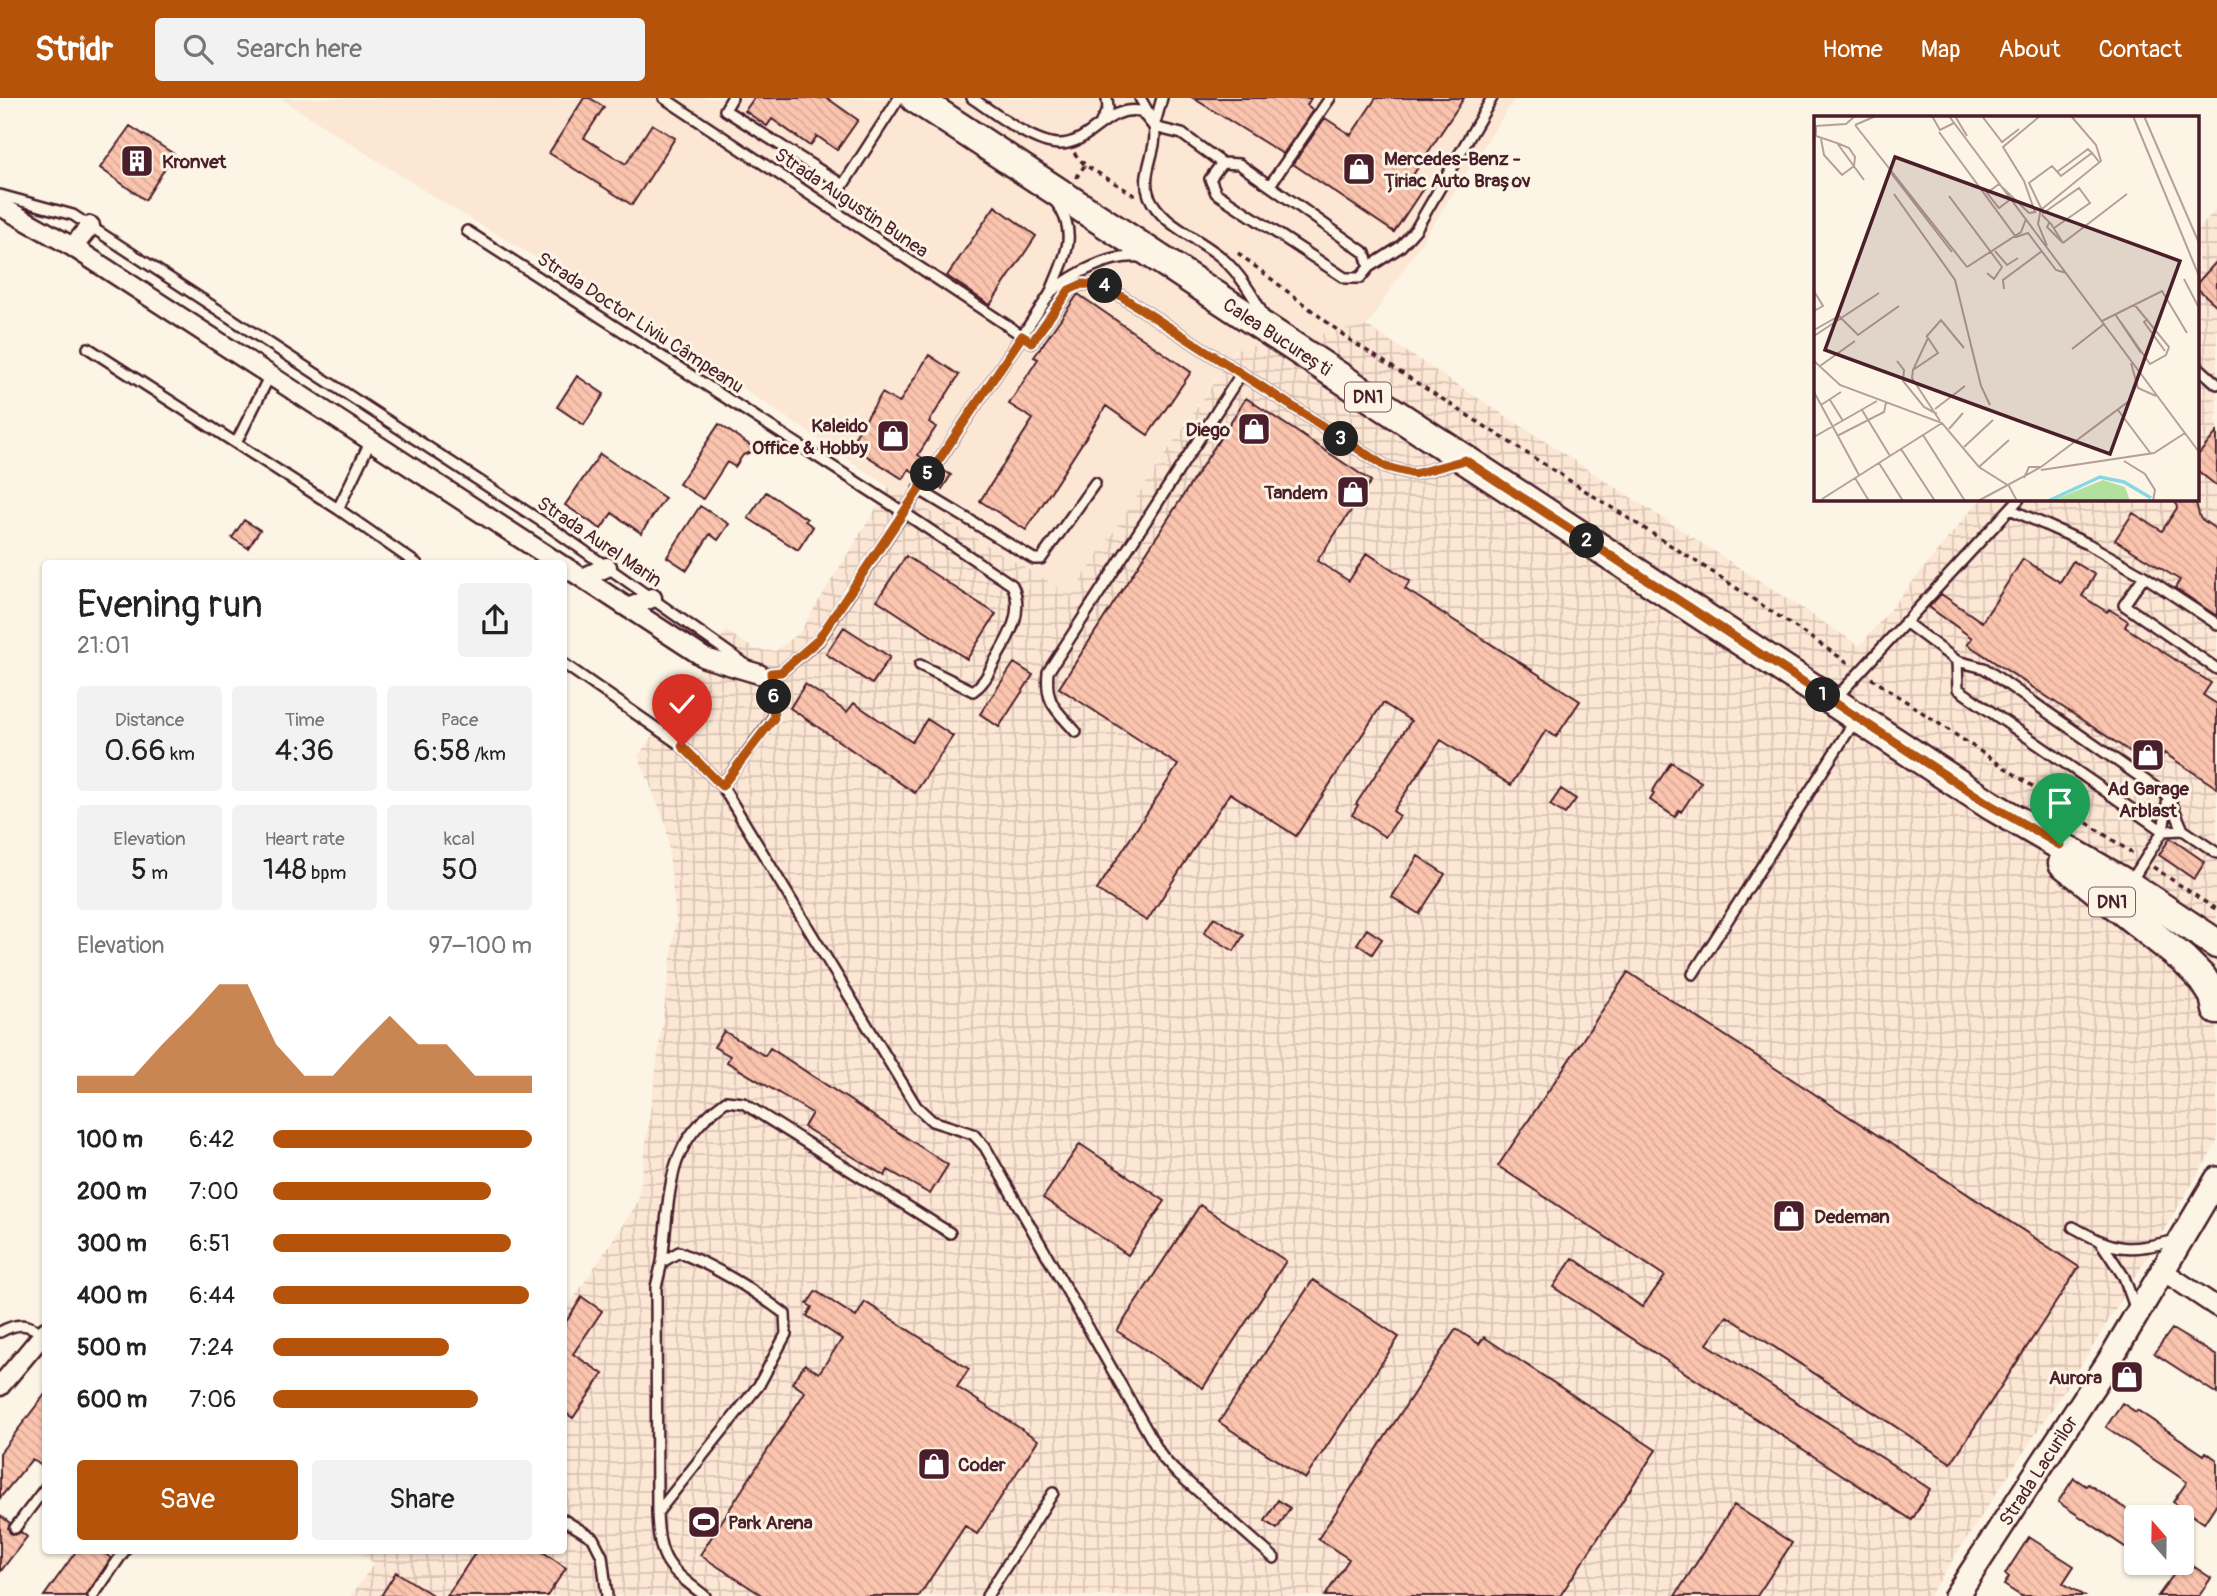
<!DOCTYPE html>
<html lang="en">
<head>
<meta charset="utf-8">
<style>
	body { margin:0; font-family:Pangolin,sans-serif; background:#f2f2f2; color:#222; height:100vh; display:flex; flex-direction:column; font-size:26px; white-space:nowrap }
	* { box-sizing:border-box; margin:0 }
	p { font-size:23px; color:#767676 }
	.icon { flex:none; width:38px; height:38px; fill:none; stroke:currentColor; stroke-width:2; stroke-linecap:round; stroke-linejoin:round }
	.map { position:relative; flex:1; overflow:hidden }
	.side { position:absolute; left:42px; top:462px; width:525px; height:994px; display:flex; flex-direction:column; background:#fff; border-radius:7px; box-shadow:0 2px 5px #0004 }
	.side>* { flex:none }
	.needle { width:46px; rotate:340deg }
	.buttons { position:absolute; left:2124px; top:1407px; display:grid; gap:14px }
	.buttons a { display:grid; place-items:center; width:70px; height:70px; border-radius:7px; background:#fff; box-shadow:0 2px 5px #0004; font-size:35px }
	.pin { position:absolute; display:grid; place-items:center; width:60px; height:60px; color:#fff; margin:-72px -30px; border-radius:50% 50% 50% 0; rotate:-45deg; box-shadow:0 0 7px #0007 }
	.pin .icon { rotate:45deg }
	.km { position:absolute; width:35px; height:35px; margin:-18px; border-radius:50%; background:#222; color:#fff; font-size:19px; line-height:35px; text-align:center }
	.round { display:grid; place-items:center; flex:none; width:74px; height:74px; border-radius:7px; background:#f2f2f2 }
	.head { display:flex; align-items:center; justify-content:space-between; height:119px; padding:0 35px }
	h1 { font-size:38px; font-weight:600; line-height:52px }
	.figures { display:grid; grid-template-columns:repeat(3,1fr); gap:10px; height:119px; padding:7px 35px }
	.figures div { display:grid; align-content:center; border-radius:7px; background:#f2f2f2; text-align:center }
	.figures b { font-size:30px; font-weight:600 }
	.figures small { font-size:19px; font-weight:400 }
	.figures p { font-size:19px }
	.chart { height:196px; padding:14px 35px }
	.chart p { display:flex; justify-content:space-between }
	.chart svg { width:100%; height:126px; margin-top:7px; fill:#b45309; opacity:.7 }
	.cta { display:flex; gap:14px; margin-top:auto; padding:14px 35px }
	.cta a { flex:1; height:80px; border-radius:7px; background:#b45309; color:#fff; font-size:28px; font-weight:600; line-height:80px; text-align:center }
	.cta a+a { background:#f2f2f2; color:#222 }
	ul { padding:0 35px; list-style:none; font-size:23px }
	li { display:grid; grid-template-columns:112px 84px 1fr; align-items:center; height:52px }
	li i { height:18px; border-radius:9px; background:#b45309 }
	header { display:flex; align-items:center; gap:42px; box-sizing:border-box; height:98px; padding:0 35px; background:#b45309; color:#fff }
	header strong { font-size:33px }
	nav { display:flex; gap:38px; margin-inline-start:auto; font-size:24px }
	.search { width:490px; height:63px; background:#f2f2f2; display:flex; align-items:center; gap:18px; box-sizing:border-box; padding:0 24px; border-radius:7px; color:#767676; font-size:26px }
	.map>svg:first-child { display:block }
	.built { fill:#fce6d4 }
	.industrial { fill:url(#industrial-grid) }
	.building { fill:url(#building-back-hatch); stroke:#4a1f2b; stroke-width:2 }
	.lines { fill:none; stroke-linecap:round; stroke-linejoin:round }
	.service-casing { stroke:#4a1f2b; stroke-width:14 }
	.minor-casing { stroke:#4a1f2b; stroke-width:23 }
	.tertiary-casing { stroke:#4a1f2b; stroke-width:28 }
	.primary-casing { stroke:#4a1f2b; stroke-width:33 }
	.path { stroke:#4a1f2b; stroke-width:3.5; stroke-dasharray:5 5; stroke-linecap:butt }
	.service { stroke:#fcf5e5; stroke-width:9 }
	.minor { stroke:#fcf5e5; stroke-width:18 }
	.tertiary { stroke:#fcf5e5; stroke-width:23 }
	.primary { stroke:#fcf5e5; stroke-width:28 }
	.route-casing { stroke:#fff; stroke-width:14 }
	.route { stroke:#b45309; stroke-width:9 }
	.labels { text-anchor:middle; stroke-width:6; stroke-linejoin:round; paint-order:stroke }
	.shield { fill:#fcf5e5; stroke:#7f5f63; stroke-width:2 }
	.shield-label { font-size:18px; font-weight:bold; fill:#4a1f2b }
	.poi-label { font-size:19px; font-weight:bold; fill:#4a1f2b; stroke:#fcf5e5; text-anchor:start }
	.street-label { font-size:19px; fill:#4a1f2b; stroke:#fcf5e5 }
	.inset-river { fill:none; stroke:#87d7e4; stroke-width:3.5 }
	.inset-road { fill:none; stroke:#b59f9b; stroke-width:2 }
	.view { fill:#4a1f2b; fill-opacity:0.15; stroke:#4a1f2b; stroke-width:3.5 }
	.inset-edge { fill:none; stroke:#4a1f2b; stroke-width:3.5 }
</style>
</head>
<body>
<header>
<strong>Stridr</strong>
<div class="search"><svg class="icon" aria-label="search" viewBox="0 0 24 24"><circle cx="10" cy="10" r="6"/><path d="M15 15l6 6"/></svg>Search here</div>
<nav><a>Home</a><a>Map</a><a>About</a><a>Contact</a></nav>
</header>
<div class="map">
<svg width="2217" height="1498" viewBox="0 0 2217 1498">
	<defs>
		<pattern id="industrial-grid" width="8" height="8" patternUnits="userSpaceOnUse" patternTransform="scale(1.75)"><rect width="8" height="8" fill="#fce6d4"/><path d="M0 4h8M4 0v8" fill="none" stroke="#dac5b6"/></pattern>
		<pattern id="building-back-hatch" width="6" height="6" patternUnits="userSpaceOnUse" patternTransform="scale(1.75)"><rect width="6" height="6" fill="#fbc4ae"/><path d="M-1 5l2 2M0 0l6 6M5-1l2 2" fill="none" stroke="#d9a896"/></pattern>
	</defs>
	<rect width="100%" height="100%" fill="#fcf5e5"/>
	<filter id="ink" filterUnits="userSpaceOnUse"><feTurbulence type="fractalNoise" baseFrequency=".0143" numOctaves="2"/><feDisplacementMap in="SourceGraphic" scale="14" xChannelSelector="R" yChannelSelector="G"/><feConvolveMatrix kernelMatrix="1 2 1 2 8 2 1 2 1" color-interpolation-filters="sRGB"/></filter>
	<g filter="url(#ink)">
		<path class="built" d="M280,0h1235l-148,228 -132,23 -164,246 -182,-108 -229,-155 -229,-137z"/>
		<path class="industrial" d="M2217,109v936l-125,205 -163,248h-1578l23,-33 -18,-12 208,-1v-237l74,-111 38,-280 -10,-98 -28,-68 88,-125 30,19 20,1 23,-18 90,-146 182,108 165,-246 131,-23 493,320 120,-147h218v-268z"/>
		<path class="building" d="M584,0h6l14,9 -20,31 42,26 26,-40 23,14 -43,67 -83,-52z
			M754,0h73l31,22 -21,30 -20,-14 -7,10 -38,-27 -5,7 -22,-15z
			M1193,0h118l-4,7 6,5 -30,44z
			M1376,0h88l-51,77 13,9 -32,48 -101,-68 32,-46 26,17z
			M130,28l44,28 -29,46 -45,-32z
			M995,108l41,30 -46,69 -43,-29z
			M2217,163v45l-19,-17v-7z
			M1078,196l113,78 -43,63 -42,-29 -80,124 -46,-29 53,-82 -24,-15 29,-45 -4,-2z
			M929,257l30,20 -30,47 7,5 -18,28 11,7 -9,14 -11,-7 -6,10 -53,-34 32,-52 17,10z
			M577,278l27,18 -20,31 -27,-18z
			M1246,300l125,83 -54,80 32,20 18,-28 43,28 -5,8 175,112 -24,36 -10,-7 -35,55 -70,-45 -48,71 7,5 -15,21 -33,-22 6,-10 -2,-1 55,-83 -28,-18 -87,133 -66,-43 -83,128 -50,-31 81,-125 -119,-77z
			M719,326l38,26 -14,5 -8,12 -8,-5 -24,37 -24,-15z
			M2217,334v54l-19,-15v-16z
			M600,356l65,44 -24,35 -29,-20 -11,16 -36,-24z
			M941,371l10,6 -9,14 -10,-6z
			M766,394l41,27 -2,2 8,6 -15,23 -50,-32z
			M2175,401h20l5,19 17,12v86l-42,-28 5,-8 -65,-40 18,-27 29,18 15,-23z
			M700,408l29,18 -11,16 -8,-6 -23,36 -20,-13z
			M244,422l16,10 -12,18 -16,-10z
			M906,458l90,58 -29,45 -90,-59z
			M2023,461l37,23 13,-21 22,14 -13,21 25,16 2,-3 19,12 -3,6 86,56 -8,12 14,9v84l-53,-35 -9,15 -188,-124 5,-6 -43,-31 12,-13 41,28z
			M844,529l46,30 -18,27 -46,-30z
			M1014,565l19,12 -34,52 -19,-13z
			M805,586l42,28 7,-9 58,39 15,-23 26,17 -38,57 -125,-85z
			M1671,664l30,20 -20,30 -2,-2 -4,7 -25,-17 4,-6 -2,-2z
			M1561,691l15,10 -11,15 -15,-9z
			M2170,740l35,24 -11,17 -35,-24z
			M1418,758l27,18 -26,40 -27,-17z
			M1214,819l30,18 -10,16 -30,-18z
			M1367,831l15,10 -10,15 -15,-10z
			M1628,874l451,295 -128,196 -224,-147 -20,28 223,145 -18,31 -359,-233 20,-29 69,49 23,-31 -167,-110z
			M724,933l41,25 5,-8 178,117 -18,29 -42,-24 -3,6 -81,-49 8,-14 -85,-51 3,-6 -16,-9z
			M1080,1046l85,57 -37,54 -85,-57z
			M1200,1107l86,56 -83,127 -86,-57z
			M1313,1182l86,57 -94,142 -86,-57z
			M816,1193l40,26 9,-15 104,67 -12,18 81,53 -61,94 -12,-8 -46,70h-156l-63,-41 105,-163 -13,-9 13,-19 14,9 23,-34 -35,-23 5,-9 -5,-3z
			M582,1199l20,14 -29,43 30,20 -30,44 -9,-6v-87z
			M1456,1231l23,15 5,-7 172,113 -96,146h-235l24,-37 -31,-20z
			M2172,1231l45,27v38l-63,-41z
			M46,1295v76l-14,-10 -32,39v-45z
			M2122,1305l14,9 1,-2 67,45 2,-3 11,8v43l-13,20 -31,-21 14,-20 -81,-55z
			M2074,1380l12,8 2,-2 49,32v39l-79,-53z
			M1278,1402l12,8 -13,21 -12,-8z
			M1734,1407l58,38 -35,53h-82z
			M0,1417l10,8 -2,5 2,5 5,2 6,-3 6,5 -27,35z
			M2029,1439l45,29 -11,17 21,13h-63l-17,-11 5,-8 -4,-3z
			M77,1452h23l11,8 -25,38h-42z
			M477,1452h63l26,18 -19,28h-100z
			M2184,1462l27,18 -12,18h-41z
			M396,1474l38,24h-53z"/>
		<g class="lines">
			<defs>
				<path id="service" d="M664,0l368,244 37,-52 13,-6 22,1 282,182 28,7 45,-12
					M732,0l-7,12 118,75 56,-87
					M972,0c21,14 60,45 86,46 34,1 46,-39 83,-33l13,16 28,7 40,29 17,1 126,89 4,14 -9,11h-15l-129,-85 -6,-14 12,-16
					M1140,0c5,9 12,19 14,29 5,23 -14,45 -5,69 12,29 50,42 73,62 19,17 32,38 43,61
					M1101,24l7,-13 -1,-11
					M1154,29l8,-29
					M1270,87l60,-87
					M0,97l73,20 480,314 206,145 22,-2 37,-31 232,-347c13,-34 31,-60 5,-93
					M467,133l436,281 109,73c13,26 -3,52 -16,74 -7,13 -11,24 -23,32l-53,-26
					M1369,169l31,-20 16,-18 76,-131
					M1051,194c24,-19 57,-37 89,-35
					M88,250l250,161 79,55
					M2198,269l19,17
					M236,345l34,-68
					M918,391l116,70h7l54,-76
					M338,411l33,-69
					M2010,411l78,35 56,32 73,48
					M2144,478l-20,29 93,64
					M1905,524l52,39 27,7 185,129 14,33 34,23
					M1957,563l1,28 205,142 20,-1
					M564,566l118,82 40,40 194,320 16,15 41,13 12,13 177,310 12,13 100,88
					M1835,601l184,-200
					M1076,634c-20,-23 -31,-28 -28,-60l193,-298
					M722,688l51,-68 -2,-45
					M2130,785l33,-52 5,-33
					M1693,876l161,-252
					M2073,1129c45,25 53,25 104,13
					M2102,1146l22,33 12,33
					M662,1164c4,-30 5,-81 18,-108 9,-21 28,-40 46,-53l17,2 207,130
					M0,1234c18,-10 28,-9 44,3
					M657,1415l-1,-226 6,-25 17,-10c41,17 71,36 106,62l1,20 -27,51 -102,128c2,48 11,55 48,83
					M564,1422l29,18 9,18 5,40
					M15,1430l31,-41
					M93,1498l32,-46
					M987,1498l66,-103"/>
				<path id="minor" d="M0,108l73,41 487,317
					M73,149l17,-21
					M564,468l141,92 54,16
					M583,480l24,-11
					M628,510l24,-10
					M2163,1173l54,36
					M0,1288l46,-55"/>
				<g id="tertiary">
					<path id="s1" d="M1956,1498l152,-233 109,-184"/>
				</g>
				<g id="primary">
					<path id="s2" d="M915,0l1077,708 136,79 89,59"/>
					<path d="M2063,765l120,96 20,20 11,17 3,14"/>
				</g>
			</defs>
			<use href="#service" class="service-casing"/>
			<use href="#minor" class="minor-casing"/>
			<use href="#tertiary" class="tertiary-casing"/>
			<use href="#primary" class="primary-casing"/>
			<path class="path" d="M1074,55l11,12 51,31
				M1076,80l9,-13
				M1238,155l112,87 367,235 133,89
				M1871,580l261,175
				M2153,769l64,43"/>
			<use href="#service" class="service"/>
			<use href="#minor" class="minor"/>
			<use href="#tertiary" class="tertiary"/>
			<use href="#primary" class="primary"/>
		</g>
	</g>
	<g class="lines" filter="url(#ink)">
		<defs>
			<path id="route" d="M682,648l40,40 52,-68 -3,-45 10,-1 37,-32 204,-304 10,6 37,-52 13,-6 22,1 282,182 28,7 51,-14 527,346 68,39"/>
		</defs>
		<use href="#route" class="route-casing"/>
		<use href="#route" class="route"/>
	</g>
	<defs>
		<symbol id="building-square" viewBox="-11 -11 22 22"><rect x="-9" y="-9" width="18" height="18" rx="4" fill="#4a1f2b" stroke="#fcf5e5"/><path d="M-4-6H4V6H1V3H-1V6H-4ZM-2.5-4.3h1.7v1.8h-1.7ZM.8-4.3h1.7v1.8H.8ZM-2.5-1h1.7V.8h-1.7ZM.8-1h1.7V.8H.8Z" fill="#fff"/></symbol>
		<symbol id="shop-square" viewBox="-11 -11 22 22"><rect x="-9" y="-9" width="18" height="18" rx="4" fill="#4a1f2b" stroke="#fcf5e5"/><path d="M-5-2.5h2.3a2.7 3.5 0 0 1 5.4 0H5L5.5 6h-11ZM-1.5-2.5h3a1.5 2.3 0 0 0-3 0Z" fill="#fff"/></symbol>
		<symbol id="stadium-square" viewBox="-11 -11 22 22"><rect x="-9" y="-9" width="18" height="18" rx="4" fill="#4a1f2b" stroke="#fcf5e5"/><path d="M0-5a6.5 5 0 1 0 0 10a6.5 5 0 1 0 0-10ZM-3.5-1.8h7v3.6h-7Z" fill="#fff"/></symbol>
	</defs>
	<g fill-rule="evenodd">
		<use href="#building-square" x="118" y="44" width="38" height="38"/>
		<use href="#shop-square" x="1340" y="52" width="38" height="38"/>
		<use href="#shop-square" x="1235" y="312" width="38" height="38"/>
		<use href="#shop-square" x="874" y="319" width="38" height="38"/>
		<use href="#shop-square" x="1334" y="375" width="38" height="38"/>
		<use href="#shop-square" x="2129" y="638" width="38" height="38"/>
		<use href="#shop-square" x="1770" y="1099" width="38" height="38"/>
		<use href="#shop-square" x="2108" y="1260" width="38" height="38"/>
		<use href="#shop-square" x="915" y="1347" width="38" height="38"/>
		<use href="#stadium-square" x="685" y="1405" width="38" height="38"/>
	</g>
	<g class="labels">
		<g class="shield">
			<rect x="1345" y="284.5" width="46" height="29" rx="5"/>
			<rect x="2089" y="789.5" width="46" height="29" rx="5"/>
		</g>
		<g class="shield-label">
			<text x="1368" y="305">DN1</text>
			<text x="2112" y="810">DN1</text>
		</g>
		<g class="poi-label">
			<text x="1384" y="67">Mercedes-Benz -<tspan x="1384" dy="22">Țiriac Auto Brașov</tspan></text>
			<text x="162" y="70">Kronvet</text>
			<text x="868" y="334" text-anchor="end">Kaleido<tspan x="868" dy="22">Office &amp; Hobby</tspan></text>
			<text x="1230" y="338" text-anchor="end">Diego</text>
			<text x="1328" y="401" text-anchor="end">Tandem</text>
			<text x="2148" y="697" text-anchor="middle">Ad Garage<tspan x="2148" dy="22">Arblast</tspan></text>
			<text x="1814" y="1125">Dedeman</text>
			<text x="2102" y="1286" text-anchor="end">Aurora</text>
			<text x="958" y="1373">Coder</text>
			<text x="728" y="1431">Park Arena</text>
		</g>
		<g class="street-label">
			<text transform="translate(852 104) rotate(34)" y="7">Strada Augustin Bunea</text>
			<text transform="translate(641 224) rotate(33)" y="7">Strada Doctor Liviu Câmpeanu</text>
			<text dy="7" stroke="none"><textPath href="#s2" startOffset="434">Calea București</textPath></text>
			<text transform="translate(600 443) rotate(34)" y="7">Strada Aurel Marin</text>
			<text dy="7" stroke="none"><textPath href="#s1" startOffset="150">Strada Lacurilor</textPath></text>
		</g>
	</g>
	<g transform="translate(1814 18)">
		<rect width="385" height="385" fill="#fcf5e5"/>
		<path d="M289,364l22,7 5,14h-79z" fill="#b2e09f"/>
		<path class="inset-river" d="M234,385l52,-24 24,5 27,16"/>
		<path class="inset-road" d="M118,0l8,14 14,-7M135,0l250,336M141,0l12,20M168,0l20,26 17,-13M319,0l66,160M330,0l55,127M41,9l112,142M41,9l21,-9M1,10l31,-2 9,-8M2,10v10l21,7 27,37M125,16l77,105 12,-4 28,37 10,3M7,23l3,16 18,20 12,-9 1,-9 -6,-9 -12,-5M243,56l31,-23 4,4M77,57l61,79M185,68l-12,9 12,15 12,-9M189,72l26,25 7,-1M80,78l61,86 26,106 9,19M135,80l53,71 -8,12 -7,-6M228,93l59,-48 -5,-16 -25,-29M221,96l-11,-31 -21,-34 37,-31M228,98l37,-26 11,15 -36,25M228,99l9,9 12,19 -16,-16 2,-4M249,127l64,-49M233,130l-9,-22 3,-16 -12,-25 23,-17 9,10 31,-23 8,10M181,135l12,14 11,-7M153,151l54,-35 5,-13M370,163l15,29M190,173l-1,-9 39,-29M0,175l9,15 -9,5M301,198l26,39M334,203l-4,3 21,29M288,205l60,-30 25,42M306,205l30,43 16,-9 3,-8 -35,-43M0,214l25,-14 19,19 41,-29M0,220l65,-43M112,221l15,-17 23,28M258,233l32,-25M0,245l26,24 102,38 37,44 30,19 8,15M83,245l7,9 -1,11 21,26 13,7M317,247l7,25 18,8M6,250l35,-25M99,254l15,-32 10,15 -25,17 -1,8 28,43M0,276l45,83M16,284l13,21M7,289l20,-13M121,293l30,-23M48,294l28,46M304,294l33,44M135,313l14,-16M109,319l42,66M23,320l47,-24 2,-9M0,321l63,-36M150,331l29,-27M87,333l34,52M310,345l21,13 10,16 -2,11M65,347l24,38M165,351l30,-27M227,354l113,-17 31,-20M41,362l14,23M210,362l5,-11h12M8,383l120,-76M164,385l63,-34 88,-66 7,-15"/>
		<path class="view" d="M81,41l285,104 -70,193 -285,-104z"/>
		<rect width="385" height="385" class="inset-edge"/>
	</g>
</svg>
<div class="buttons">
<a><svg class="needle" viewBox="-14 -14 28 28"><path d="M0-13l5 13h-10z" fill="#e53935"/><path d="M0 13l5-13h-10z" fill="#767676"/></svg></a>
</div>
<div class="pin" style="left:2060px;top:747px;background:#1e9e55"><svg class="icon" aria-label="arrive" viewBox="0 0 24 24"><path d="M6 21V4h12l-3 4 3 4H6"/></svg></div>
<div class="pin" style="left:682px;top:648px;background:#d93025"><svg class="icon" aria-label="check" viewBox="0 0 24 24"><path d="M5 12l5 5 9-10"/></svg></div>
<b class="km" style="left:1823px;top:597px">1</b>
<b class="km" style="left:1587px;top:443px">2</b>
<b class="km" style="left:1341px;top:341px">3</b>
<b class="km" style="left:1105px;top:188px">4</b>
<b class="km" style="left:928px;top:376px">5</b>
<b class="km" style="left:774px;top:599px">6</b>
<section class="side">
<div class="head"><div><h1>Evening run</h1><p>21:01</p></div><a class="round"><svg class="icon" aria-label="share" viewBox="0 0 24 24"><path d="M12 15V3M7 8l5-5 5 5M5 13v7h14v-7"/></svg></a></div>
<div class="figures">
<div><p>Distance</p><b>0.66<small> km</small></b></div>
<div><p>Time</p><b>4:36</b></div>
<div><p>Pace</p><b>6:58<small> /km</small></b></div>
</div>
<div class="figures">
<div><p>Elevation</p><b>5<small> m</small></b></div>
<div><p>Heart rate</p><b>148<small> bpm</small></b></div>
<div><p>kcal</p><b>50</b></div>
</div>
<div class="chart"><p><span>Elevation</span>97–100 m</p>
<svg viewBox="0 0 160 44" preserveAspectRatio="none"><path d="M0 44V38L10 38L20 38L30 27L40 17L50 6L60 6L70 27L80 38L90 38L100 27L110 17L120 27L130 27L140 38L150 38L160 38V44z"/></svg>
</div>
<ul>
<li><b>100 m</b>6:42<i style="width:100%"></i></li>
<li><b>200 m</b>7:00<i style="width:84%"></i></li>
<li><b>300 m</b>6:51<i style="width:92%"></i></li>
<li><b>400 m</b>6:44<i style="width:99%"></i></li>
<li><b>500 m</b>7:24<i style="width:68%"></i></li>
<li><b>600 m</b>7:06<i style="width:79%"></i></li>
</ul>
<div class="cta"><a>Save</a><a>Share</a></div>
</section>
</div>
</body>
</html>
